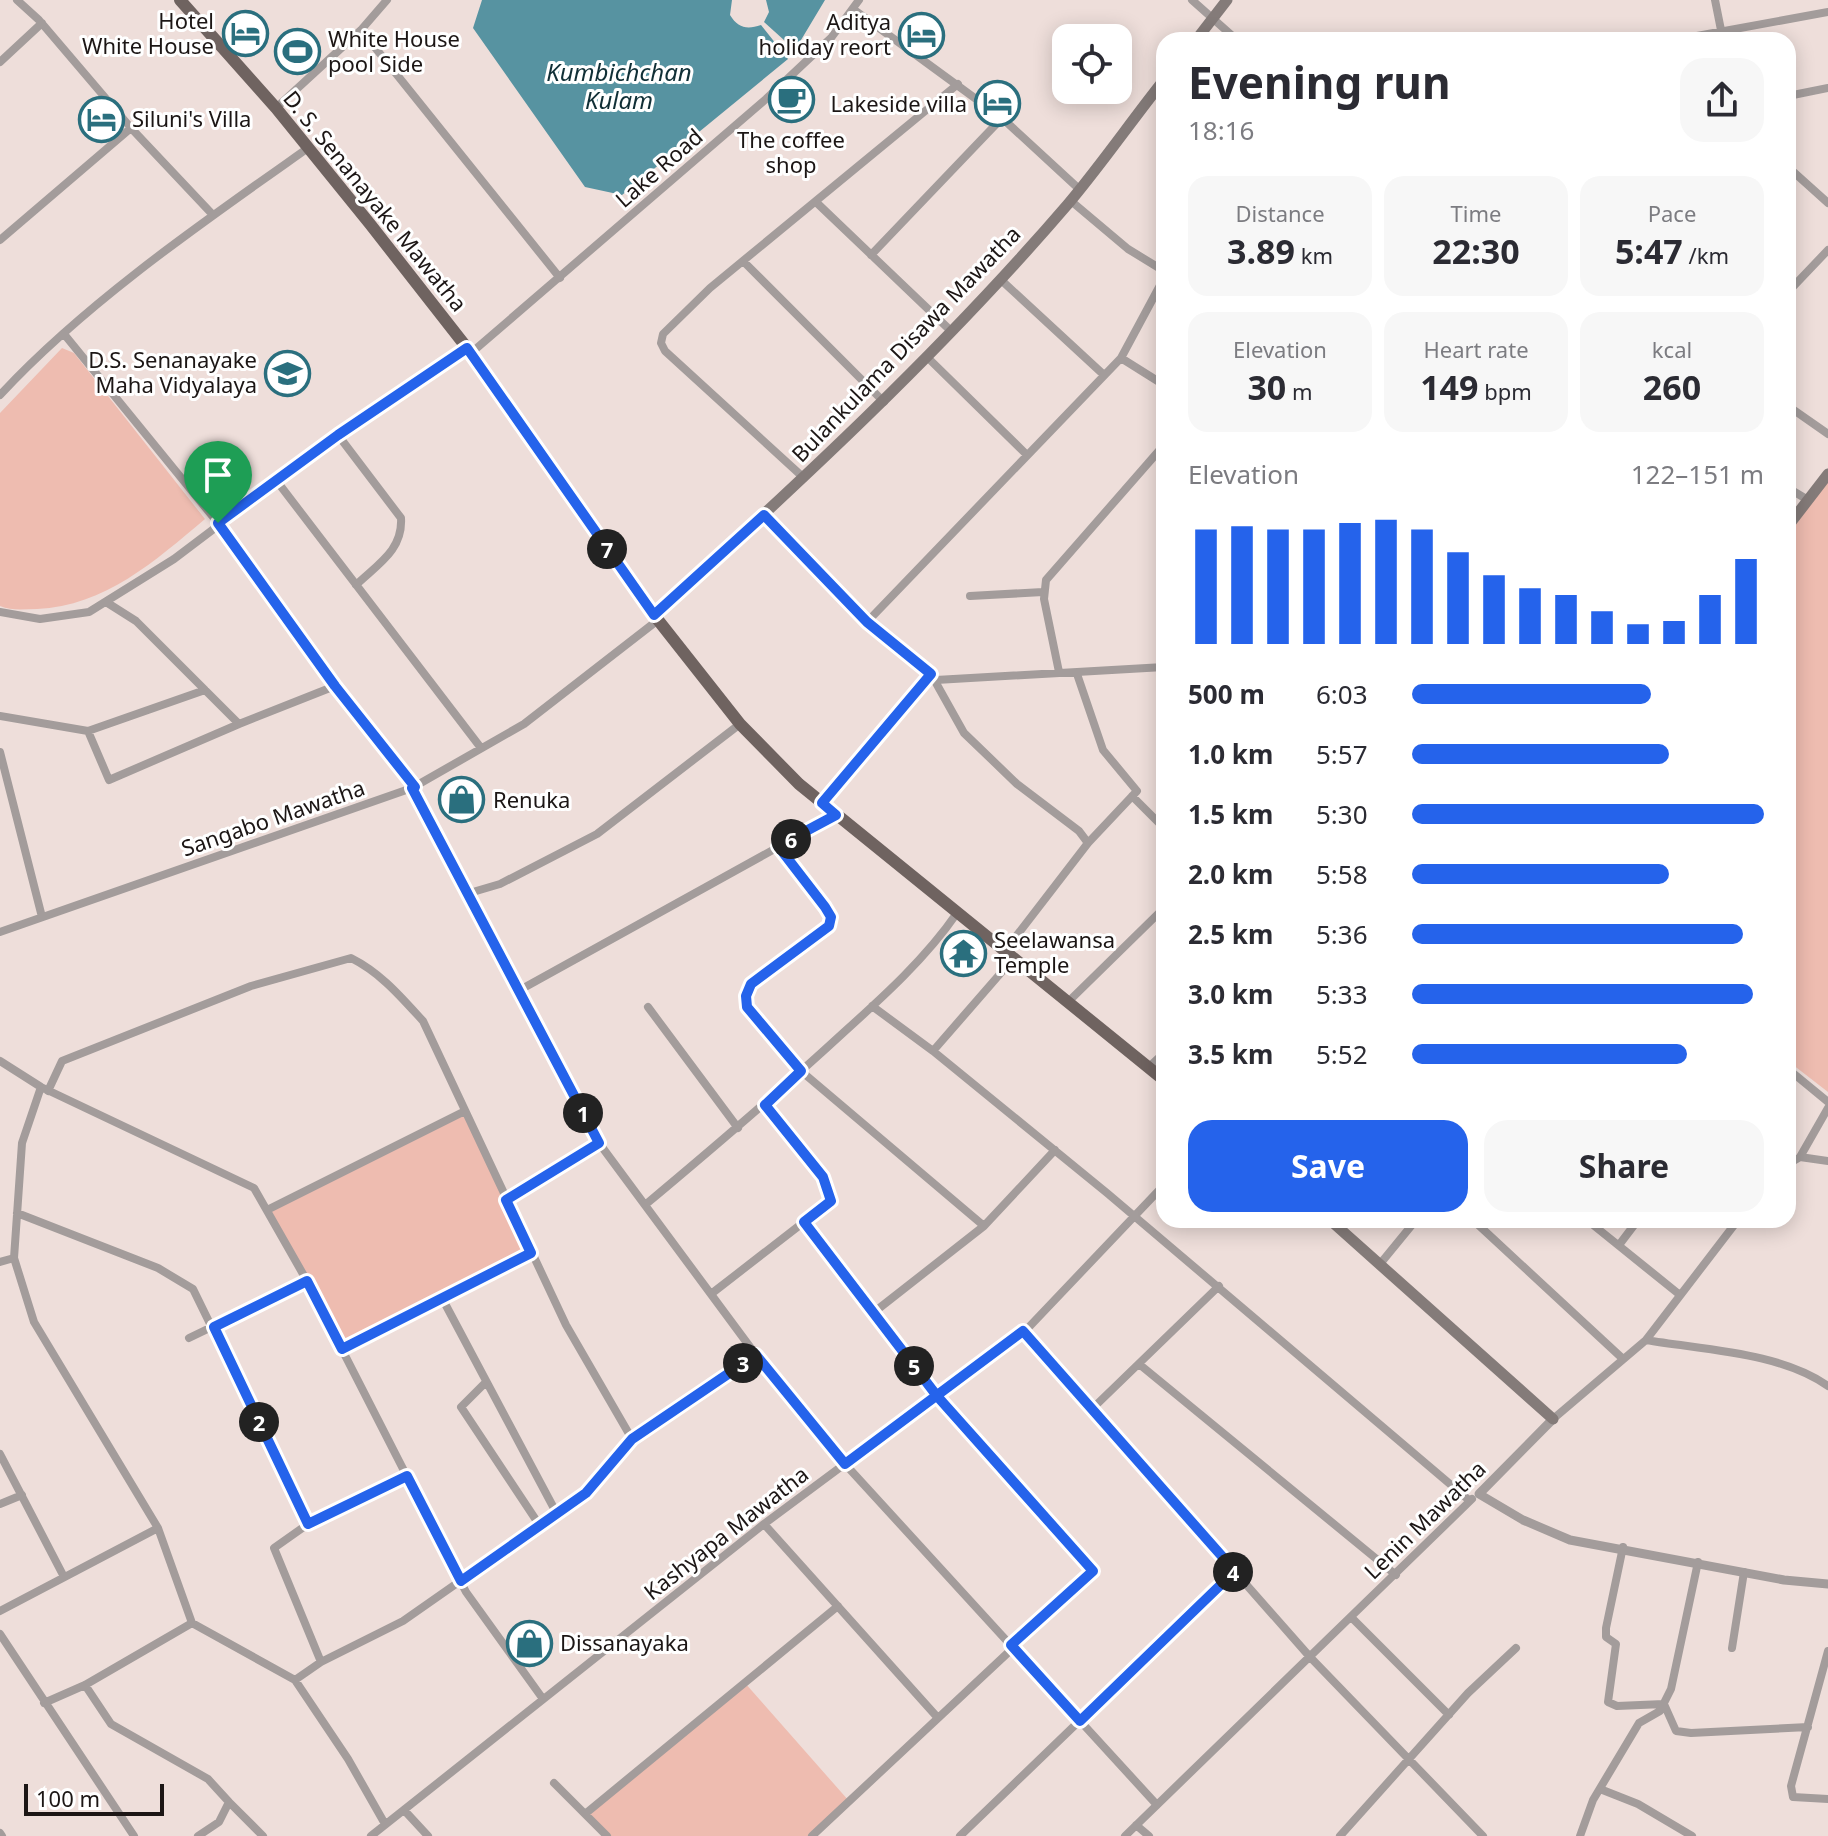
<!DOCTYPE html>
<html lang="en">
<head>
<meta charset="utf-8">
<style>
	body { margin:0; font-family:"Noto Sans",sans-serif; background:#f7f7f7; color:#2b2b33; height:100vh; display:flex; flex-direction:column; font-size:30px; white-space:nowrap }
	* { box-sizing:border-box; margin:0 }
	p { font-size:26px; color:#7c7c81 }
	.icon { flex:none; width:44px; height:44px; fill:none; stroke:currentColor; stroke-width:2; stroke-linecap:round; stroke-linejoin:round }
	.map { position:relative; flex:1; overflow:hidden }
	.details { position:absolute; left:1156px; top:32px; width:640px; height:1196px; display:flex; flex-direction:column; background:#fff; border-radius:24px; box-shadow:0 4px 20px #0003 }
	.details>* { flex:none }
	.fabs { position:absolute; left:1052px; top:24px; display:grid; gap:16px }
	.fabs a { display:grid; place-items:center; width:80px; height:80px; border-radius:16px; background:#fff; box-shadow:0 4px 20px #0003; font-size:40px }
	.scale { position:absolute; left:24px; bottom:20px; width:140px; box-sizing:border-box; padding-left:8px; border:4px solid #1c1615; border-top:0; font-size:22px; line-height:28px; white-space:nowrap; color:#1c1615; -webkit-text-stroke:6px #fff; paint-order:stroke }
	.pin { position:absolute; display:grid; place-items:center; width:68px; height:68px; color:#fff; margin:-82px -34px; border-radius:50% 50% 50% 0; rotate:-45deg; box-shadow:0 0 8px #0007 }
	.pin .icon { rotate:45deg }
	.km { position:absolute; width:40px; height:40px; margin:-20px; border-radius:50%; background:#222; color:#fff; font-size:22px; line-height:40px; text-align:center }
	.round { display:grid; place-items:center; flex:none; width:84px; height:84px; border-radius:24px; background:#f7f7f7 }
	.overview { display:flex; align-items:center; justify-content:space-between; height:136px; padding:0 32px }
	h1 { font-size:44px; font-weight:700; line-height:60px }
	.metrics { display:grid; grid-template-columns:repeat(3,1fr); gap:12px; height:136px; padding:8px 32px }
	.metrics div { display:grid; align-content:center; border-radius:20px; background:#f7f7f7; text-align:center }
	.metrics b { font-size:34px; font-weight:700 }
	.metrics small { font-size:22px; font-weight:400 }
	.metrics p { font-size:22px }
	.chart { height:224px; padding:16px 32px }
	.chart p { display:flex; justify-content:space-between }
	.chart svg { width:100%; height:144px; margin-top:8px; stroke:#2563eb; stroke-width:6 }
	.cta { display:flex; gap:16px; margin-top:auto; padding:16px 32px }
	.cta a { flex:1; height:92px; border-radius:24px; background:#2563eb; color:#fff; font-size:32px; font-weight:700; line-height:92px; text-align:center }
	.cta a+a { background:#f7f7f7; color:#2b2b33 }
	ul { padding:0 32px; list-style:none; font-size:26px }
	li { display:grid; grid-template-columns:128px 96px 1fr; align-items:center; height:60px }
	li i { height:20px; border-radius:10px; background:#2563eb }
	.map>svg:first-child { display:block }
	.green { fill:#eebcb0 }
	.water { fill:#5793a1 }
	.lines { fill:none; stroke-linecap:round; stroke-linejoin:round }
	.minor { stroke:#a39c9b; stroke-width:8 }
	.tertiary { stroke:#a39c9b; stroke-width:9 }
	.secondary { stroke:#847b79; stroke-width:11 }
	.primary { stroke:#6f6360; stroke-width:12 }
	.route-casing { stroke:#fff; stroke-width:16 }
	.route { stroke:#2563eb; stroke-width:10 }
	.labels { text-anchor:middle; stroke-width:6; stroke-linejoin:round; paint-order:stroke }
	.poi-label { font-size:22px; fill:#1c1615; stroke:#fff; text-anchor:start }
	.street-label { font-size:22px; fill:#1c1615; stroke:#fff }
	.water-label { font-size:24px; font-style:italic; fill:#102f36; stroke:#fff }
</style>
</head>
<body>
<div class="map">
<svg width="1828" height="1836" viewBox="0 0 1828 1836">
	<rect width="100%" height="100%" fill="#eededa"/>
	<path class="green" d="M62,348l12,5 131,166c-50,42 -100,87 -168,90 -13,0 -25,2 -37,-3v-193z
		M1828,478v614l-40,-31v-532z
		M465,1111l66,142 -189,96 -75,-139z
		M745,1683l104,118 -37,35h-205l-22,-22z"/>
	<path class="water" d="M482,0h250l-2,15c8,13 17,15 31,10l27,34 -166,136 -37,-8 -112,-159z
		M766,0h59l-30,50 -31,-28 5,-10z"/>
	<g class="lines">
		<path class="minor" d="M17,0l22,20 92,108 82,87
			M1192,0l45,40
			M1715,0l6,30
			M853,9l149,109 76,70
			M361,30l199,248
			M1675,40l153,-28
			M0,62l42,-39
			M1788,96l40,-8
			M276,108l85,-78 26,-30
			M1788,167l40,36
			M1071,201l57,48 36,22
			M817,203l134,128
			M0,240l131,-112
			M871,255l131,-137
			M744,262l140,140
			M1000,279l104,96
			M1788,292l40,-42
			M64,334l154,189 117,163 80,101
			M471,353l295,-254 65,-61 28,-38
			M927,357l100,98
			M1121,358l43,27
			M0,395c85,-92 206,-175 308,-247
			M1788,406l40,28
			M338,435l63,83c2,32 -23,46 -45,67
			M804,478l-139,-127 -4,-8 2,-9 47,-46 248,-204
			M276,480l205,268
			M1788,488l20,12
			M764,515l103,107 64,52 33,59 53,51 62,47 9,12 -84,109
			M970,596l73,-4
			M106,602l30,19 103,103 96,-38
			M0,612l40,7 49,-7 85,-53 164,-124 129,-87
			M867,622l254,-264 43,-80
			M1059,672l-15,-73 2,-19 118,-135
			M1077,674l26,76 34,41 -49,52
			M936,680l228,-13
			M0,716l88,15 21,49 130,-56
			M88,731l117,-41
			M0,752l42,165
			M412,788l187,355 157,212 89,109 312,341
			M1132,796l32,32
			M822,803l109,-129
			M778,846l47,61 6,10 -2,9 -78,58 -5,12 1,11 54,64 183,155
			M466,894l34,-10 97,-50 143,-110
			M0,932l412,-144 112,-64 134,-104
			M518,991l318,-176
			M1068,1002l96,-94
			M872,1006l61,45 174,142 363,308
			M648,1007l90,121
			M933,1051l80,-92
			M0,1061l41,26 213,101 53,93 159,311 77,107
			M1149,1067l15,-14
			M1788,1069l40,33
			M48,1091l14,-30 189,-75 100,-28c30,15 50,39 72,63l143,304 66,114
			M1800,1157l28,4
			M1788,1164l12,-7 28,-49
			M506,1200l93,-57
			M645,1205c67,-56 134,-113 198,-172 41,-37 83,-75 114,-120
			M267,1210l198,-99
			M17,1213l141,55 35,21 115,235
			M1473,1220l149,138
			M1587,1220l93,75
			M804,1222l133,174 156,175 -82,74
			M1619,1245l19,-25
			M14,1258l20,64 124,206 34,95 103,57 26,-18 82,-41 183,-128 46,-54 124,-84
			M0,1262l14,-4 8,-115 19,-56
			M1380,1264l36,-44
			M711,1294l120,-93 -8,-24 -58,-72
			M442,1298l115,216
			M873,1313l111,-87 71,-76
			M1023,1331l287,326 173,179
			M189,1338l118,-57
			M1646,1340c58,10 134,12 182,46
			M342,1349l189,-96
			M1139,1364l257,211
			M486,1382l-25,25 79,119
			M1093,1408l126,-122
			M1553,1419l93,-79 92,-120
			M0,1454l63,121
			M0,1504l22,-9
			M764,1524l174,194
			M1623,1547l-17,81v9l10,7 -8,58 9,4 47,-2 12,27 15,2 117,-6
			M0,1611l158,-83
			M1351,1617l98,98
			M0,1634l134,202
			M1732,1648l12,-76
			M1828,1651l-37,135 2,11 35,2
			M321,1662l-47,-114 34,-24 99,-48
			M295,1680l53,79 37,65
			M85,1685l26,39 97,55 21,23 -10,20 -21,14
			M44,1703l41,-18 107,-62
			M554,1783l53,53
			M1600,1789l38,15 54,32
			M229,1802l34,34
			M404,1810l24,26
			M585,1814l253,-208
			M1136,1825l13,11
			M0,1833l2,3
			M371,1836l393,-312 265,-197 135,-142
			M812,1836l201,-188
			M960,1836l275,-265
			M1125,1836l347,-337
			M1340,1836l128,-143 48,-45
			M1580,1836l13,-36 46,-77 21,-12 11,-22 27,-127"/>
		<path class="tertiary" d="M1553,1419l-74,75 44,26 47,20 214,40 44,4"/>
		<path class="secondary" d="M1196,40l31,-40
			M1788,526l40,-52
			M654,615c144,-131 287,-263 414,-411 33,-39 64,-84 96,-124
			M1330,1220l223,199"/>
		<path class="primary" d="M180,0l96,108 94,116 101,129 187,267 82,104 59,60 365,296"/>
	</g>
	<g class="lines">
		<defs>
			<path id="route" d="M218,523l117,163 80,101 -3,1 187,355 -93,57 25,53 -189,96 -35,-68 -93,46 94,197 99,-48 54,105 125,-88 46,-54 124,-84 89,109 178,-133 212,240 -155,150 -69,-76 82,-74 -156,-175 -133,-174 27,-21 -8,-24 -58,-72 36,-34 -54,-64 -1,-11 5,-12 78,-58 2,-9 -6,-10 -47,-61 58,-31 -14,-12 109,-129 -64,-52 -103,-107 -110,100 -187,-267 -129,87 -120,88"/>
		</defs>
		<use href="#route" class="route-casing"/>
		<use href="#route" class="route"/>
	</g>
	<defs>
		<symbol id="hotel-ring" viewBox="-11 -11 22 22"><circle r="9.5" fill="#fff" stroke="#2a6f7e" stroke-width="1.5"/><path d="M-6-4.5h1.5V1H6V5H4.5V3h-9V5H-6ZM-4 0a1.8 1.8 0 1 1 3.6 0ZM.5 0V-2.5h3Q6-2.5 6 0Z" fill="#2a6f7e"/></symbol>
		<symbol id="stadium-ring" viewBox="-11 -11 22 22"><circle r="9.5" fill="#fff" stroke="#2a6f7e" stroke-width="1.5"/><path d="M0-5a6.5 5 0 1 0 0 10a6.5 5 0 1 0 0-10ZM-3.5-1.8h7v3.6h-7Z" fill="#2a6f7e"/></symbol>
		<symbol id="cafe-ring" viewBox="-11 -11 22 22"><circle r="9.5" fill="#fff" stroke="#2a6f7e" stroke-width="1.5"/><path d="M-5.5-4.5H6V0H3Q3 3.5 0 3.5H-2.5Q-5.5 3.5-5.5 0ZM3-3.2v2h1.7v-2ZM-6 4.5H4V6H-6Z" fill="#2a6f7e"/></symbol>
		<symbol id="school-ring" viewBox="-11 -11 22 22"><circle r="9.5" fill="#fff" stroke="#2a6f7e" stroke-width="1.5"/><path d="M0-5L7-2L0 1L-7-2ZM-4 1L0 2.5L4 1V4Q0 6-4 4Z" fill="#2a6f7e"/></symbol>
		<symbol id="shop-ring" viewBox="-11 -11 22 22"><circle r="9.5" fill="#fff" stroke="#2a6f7e" stroke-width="1.5"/><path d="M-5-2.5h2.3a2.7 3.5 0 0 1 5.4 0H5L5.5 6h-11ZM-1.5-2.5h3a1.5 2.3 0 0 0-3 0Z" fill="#2a6f7e"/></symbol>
		<symbol id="temple-ring" viewBox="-11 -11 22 22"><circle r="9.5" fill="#fff" stroke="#2a6f7e" stroke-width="1.5"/><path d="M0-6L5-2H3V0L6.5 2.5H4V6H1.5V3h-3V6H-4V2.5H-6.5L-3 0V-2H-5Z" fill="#2a6f7e"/></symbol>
	</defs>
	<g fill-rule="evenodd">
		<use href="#hotel-ring" x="220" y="8" width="51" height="51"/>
		<use href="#hotel-ring" x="896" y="10" width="51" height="51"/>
		<use href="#stadium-ring" x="272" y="26" width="51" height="51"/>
		<use href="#cafe-ring" x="766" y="74" width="51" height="51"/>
		<use href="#hotel-ring" x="972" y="78" width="51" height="51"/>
		<use href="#hotel-ring" x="76" y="94" width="51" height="51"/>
		<use href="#school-ring" x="262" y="348" width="51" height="51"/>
		<use href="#shop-ring" x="436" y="774" width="51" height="51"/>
		<use href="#temple-ring" x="938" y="928" width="51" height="51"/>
		<use href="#shop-ring" x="504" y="1618" width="51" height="51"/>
	</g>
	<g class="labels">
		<g class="poi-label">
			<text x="214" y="29" text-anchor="end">Hotel<tspan x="214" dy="25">White House</tspan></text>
			<text x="891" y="30" text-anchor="end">Aditya<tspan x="891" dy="25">holiday reort</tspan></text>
			<text x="328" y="47">White House<tspan x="328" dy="25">pool Side</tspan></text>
			<text x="967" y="112" text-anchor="end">Lakeside villa</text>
			<text x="132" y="127">Siluni's Villa</text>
			<text x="791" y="148" text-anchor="middle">The coffee<tspan x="791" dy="25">shop</tspan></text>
			<text x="257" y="368" text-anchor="end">D.S. Senanayake<tspan x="257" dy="25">Maha Vidyalaya</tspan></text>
			<text x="493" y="808">Renuka</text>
			<text x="994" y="948">Seelawansa<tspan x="994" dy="25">Temple</tspan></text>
			<text x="560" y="1651">Dissanayaka</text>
		</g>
		<g class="street-label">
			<text transform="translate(659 168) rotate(-41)" y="8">Lake Road</text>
			<text transform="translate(375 201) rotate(51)" y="8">D. S. Senanayake Mawatha</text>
			<text transform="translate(906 344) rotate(-46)" y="8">Bulankulama Disawa Mawatha</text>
			<text transform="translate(273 818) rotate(-19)" y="8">Sangabo Mawatha</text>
			<text transform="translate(1425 1520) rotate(-44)" y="8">Lenin Mawatha</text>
			<text transform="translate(726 1533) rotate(-38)" y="8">Kashyapa Mawatha</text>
		</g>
		<g class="water-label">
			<text x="619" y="81">Kumbichchan<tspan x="619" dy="28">Kulam</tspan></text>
		</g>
	</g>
</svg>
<div class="fabs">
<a><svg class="icon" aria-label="locate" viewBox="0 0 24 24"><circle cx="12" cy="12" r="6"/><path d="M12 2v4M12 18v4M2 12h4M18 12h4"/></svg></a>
</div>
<div class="scale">100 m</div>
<div class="pin" style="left:218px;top:523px;background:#1e9e55"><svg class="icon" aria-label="arrive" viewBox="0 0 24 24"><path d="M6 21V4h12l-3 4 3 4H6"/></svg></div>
<b class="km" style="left:583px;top:1113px">1</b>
<b class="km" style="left:259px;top:1422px">2</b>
<b class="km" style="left:743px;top:1363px">3</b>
<b class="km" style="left:1233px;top:1572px">4</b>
<b class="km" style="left:914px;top:1366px">5</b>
<b class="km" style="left:791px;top:839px">6</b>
<b class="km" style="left:607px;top:549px">7</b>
<section class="details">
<div class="overview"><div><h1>Evening run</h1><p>18:16</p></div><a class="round"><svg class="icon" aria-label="share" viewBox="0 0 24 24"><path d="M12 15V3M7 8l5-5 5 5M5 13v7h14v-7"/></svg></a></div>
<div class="metrics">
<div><p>Distance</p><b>3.89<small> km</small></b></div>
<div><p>Time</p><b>22:30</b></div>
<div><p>Pace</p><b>5:47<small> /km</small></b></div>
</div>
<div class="metrics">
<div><p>Elevation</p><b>30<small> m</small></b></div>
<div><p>Heart rate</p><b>149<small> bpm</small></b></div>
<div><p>kcal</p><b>260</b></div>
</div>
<div class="chart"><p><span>Elevation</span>122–151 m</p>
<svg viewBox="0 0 160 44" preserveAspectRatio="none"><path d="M5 44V9M15 44V8M25 44V9M35 44V9M45 44V7M55 44V6M65 44V9M75 44V16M85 44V23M95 44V27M105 44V29M115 44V34M125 44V38M135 44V37M145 44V29M155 44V18"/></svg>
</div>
<ul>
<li><b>500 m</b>6:03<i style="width:68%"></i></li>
<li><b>1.0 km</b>5:57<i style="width:73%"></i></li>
<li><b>1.5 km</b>5:30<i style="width:100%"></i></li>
<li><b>2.0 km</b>5:58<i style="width:73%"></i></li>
<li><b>2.5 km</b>5:36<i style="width:94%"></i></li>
<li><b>3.0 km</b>5:33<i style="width:97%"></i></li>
<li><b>3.5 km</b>5:52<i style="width:78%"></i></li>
</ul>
<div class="cta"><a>Save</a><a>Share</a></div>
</section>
</div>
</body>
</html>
